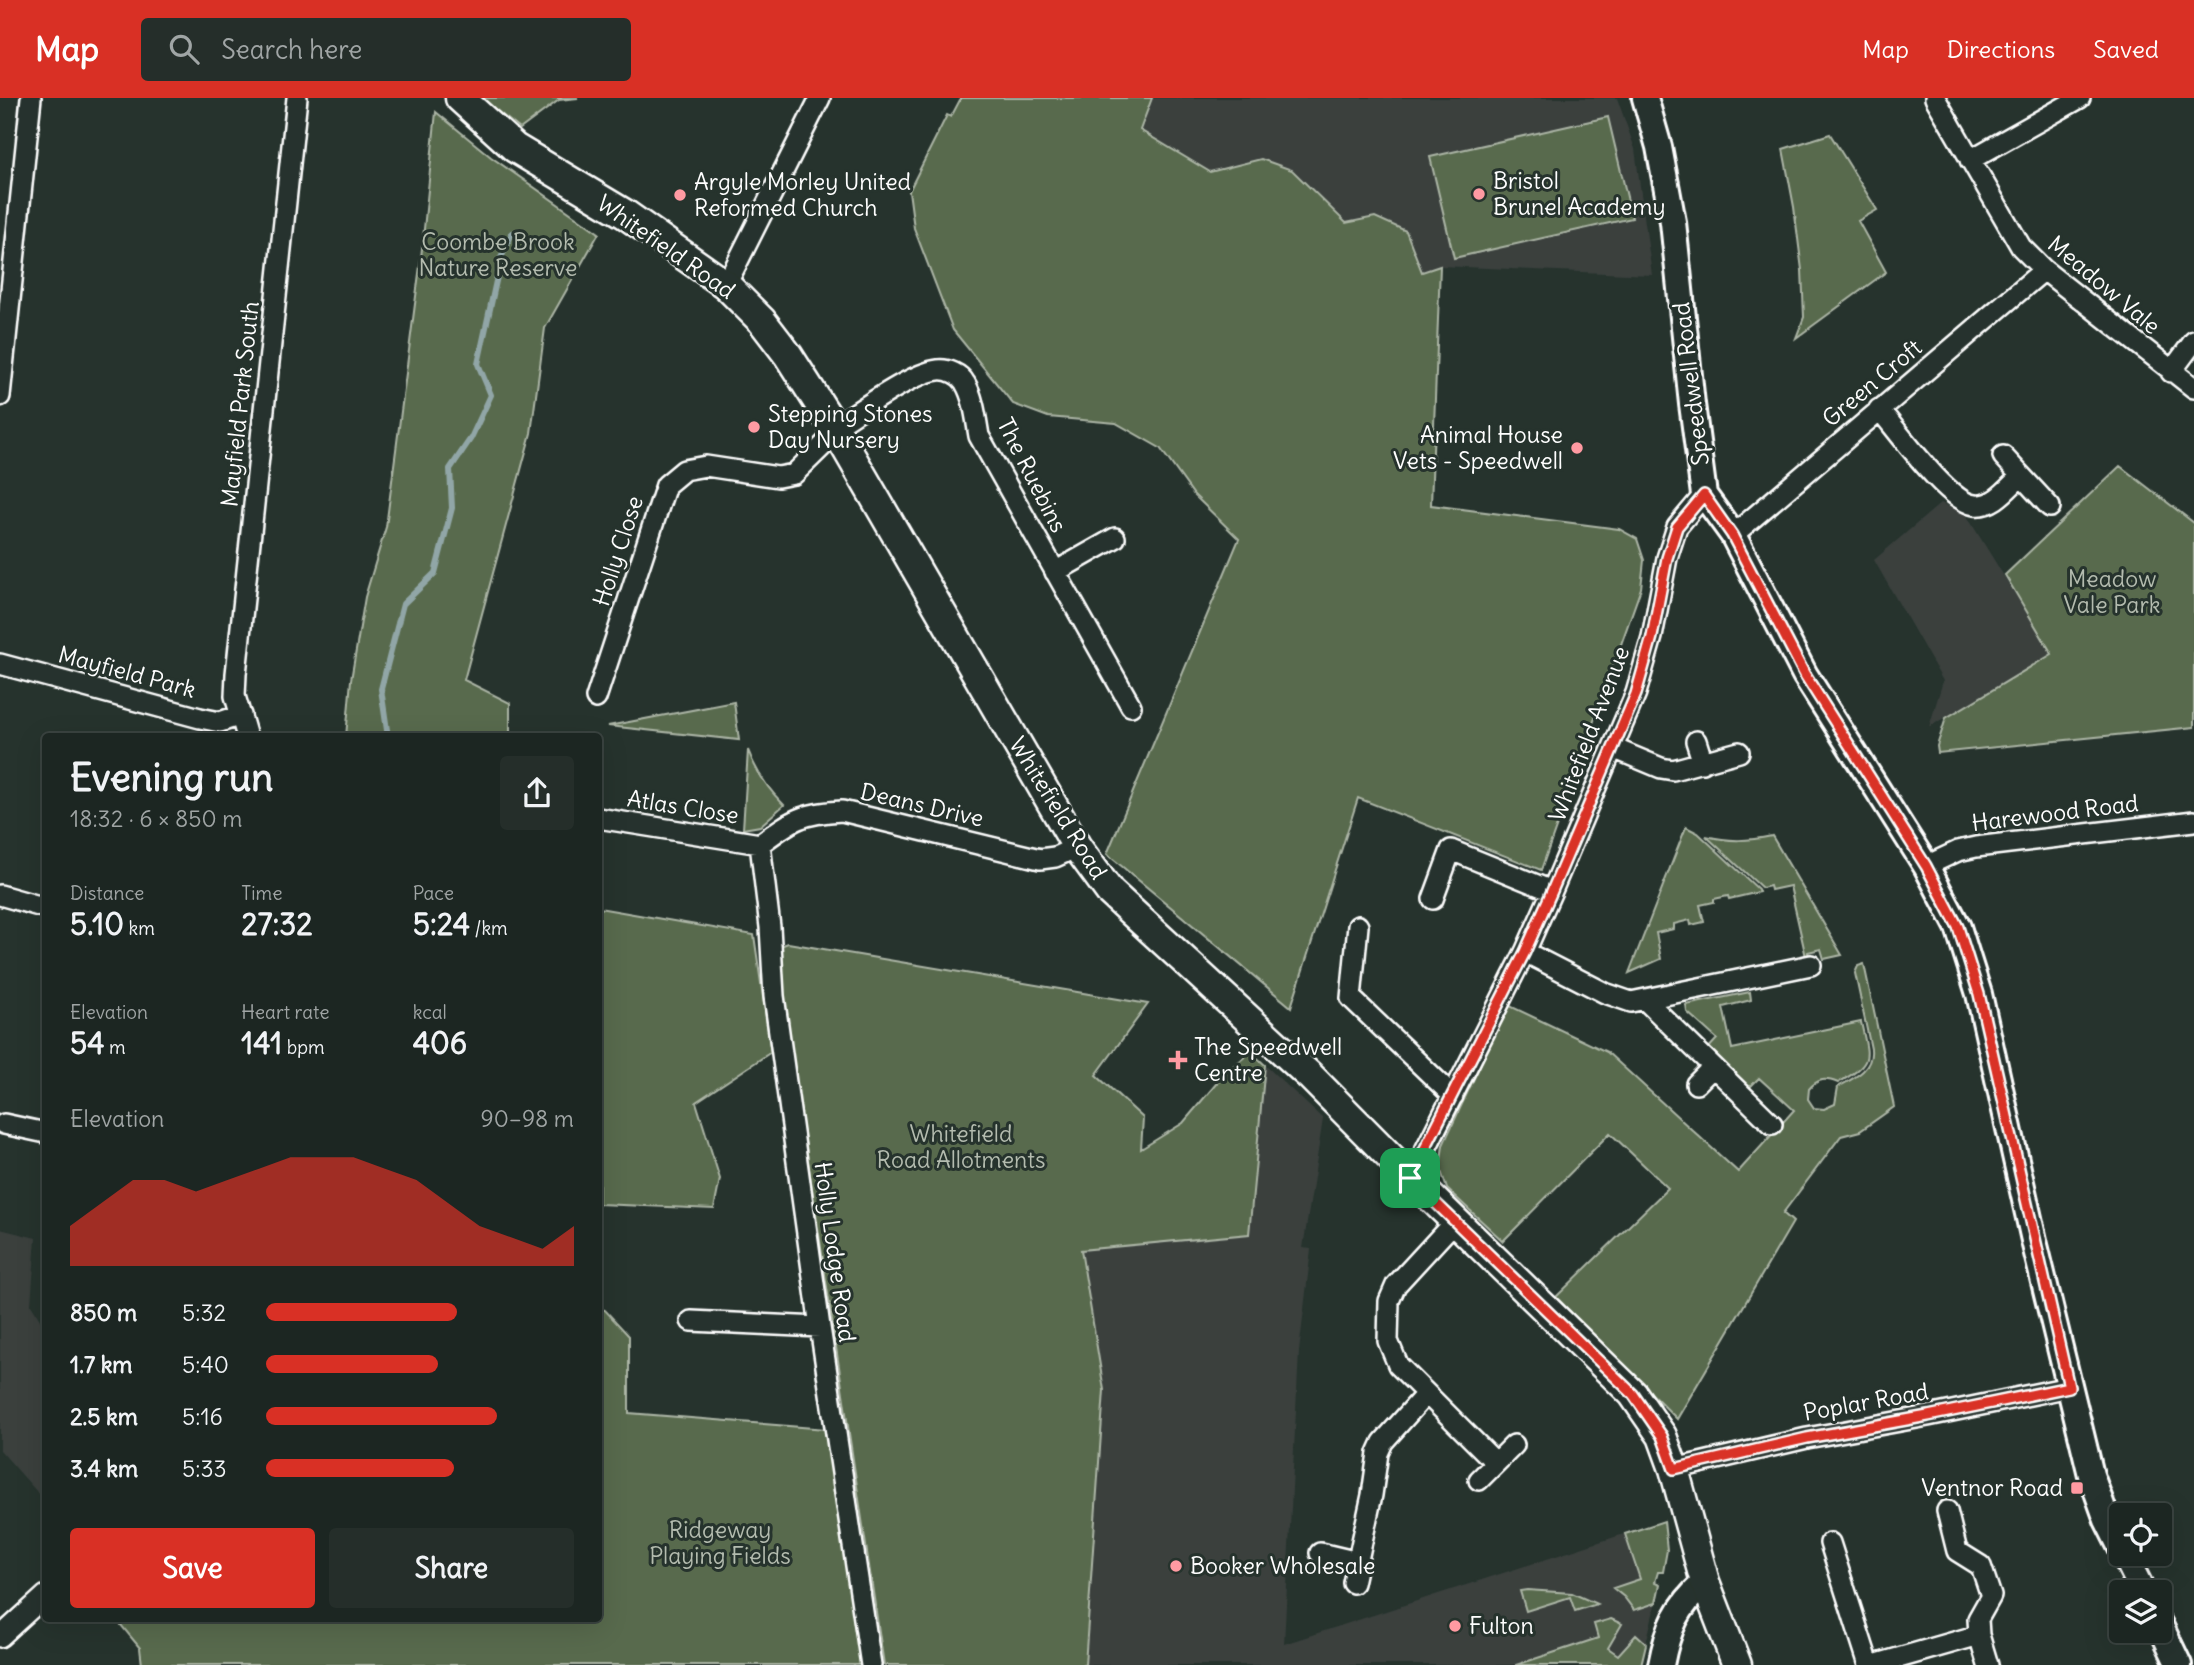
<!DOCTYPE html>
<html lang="en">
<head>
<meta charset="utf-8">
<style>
	body { margin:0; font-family:Delius,sans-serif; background:#252e2a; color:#f1f3f6; height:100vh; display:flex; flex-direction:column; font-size:26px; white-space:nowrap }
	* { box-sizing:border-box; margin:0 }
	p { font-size:23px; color:#a0a5a5 }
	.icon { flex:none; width:38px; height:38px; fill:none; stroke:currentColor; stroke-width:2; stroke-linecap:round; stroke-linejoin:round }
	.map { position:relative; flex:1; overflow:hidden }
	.sheet { position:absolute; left:42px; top:635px; width:560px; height:889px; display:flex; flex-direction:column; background:#1c2622; border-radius:7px; box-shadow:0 7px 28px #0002,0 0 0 2px #3a4340 }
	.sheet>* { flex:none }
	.fabs { position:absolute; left:2109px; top:1405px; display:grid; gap:14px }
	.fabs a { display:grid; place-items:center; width:63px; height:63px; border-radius:7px; background:#1c2622; box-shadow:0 7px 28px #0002,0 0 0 2px #3a4340; font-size:35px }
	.pin { position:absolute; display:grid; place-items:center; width:60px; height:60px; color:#fff; margin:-30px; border-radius:14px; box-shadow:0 4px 10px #0006 }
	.round { display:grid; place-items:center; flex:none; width:74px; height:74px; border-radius:7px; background:#252e2a }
	.head { display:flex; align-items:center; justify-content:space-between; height:119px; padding:0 28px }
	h1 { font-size:38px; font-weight:800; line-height:52px }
	.stats { display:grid; grid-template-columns:repeat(3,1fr); gap:10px; height:119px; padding:7px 28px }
	.stats div { display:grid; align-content:center }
	.stats b { font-size:30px; font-weight:800 }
	.stats small { font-size:19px; font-weight:400 }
	.stats p { font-size:19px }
	.chart { height:196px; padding:14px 28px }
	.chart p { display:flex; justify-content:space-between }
	.chart svg { width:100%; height:126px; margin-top:7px; fill:#d93025; opacity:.7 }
	.primary-button { display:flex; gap:14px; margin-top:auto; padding:14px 28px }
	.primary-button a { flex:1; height:80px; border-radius:7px; background:#d93025; color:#fff; font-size:28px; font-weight:800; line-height:80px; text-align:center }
	.primary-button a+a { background:#252e2a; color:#f1f3f6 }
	ul { padding:0 28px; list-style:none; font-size:23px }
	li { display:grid; grid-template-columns:112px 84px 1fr; align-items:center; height:52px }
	li i { height:18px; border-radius:9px; background:#d93025 }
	header { display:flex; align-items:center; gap:42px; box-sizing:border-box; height:98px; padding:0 35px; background:#d93025; color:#fff }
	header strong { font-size:33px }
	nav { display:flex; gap:38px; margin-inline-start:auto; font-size:24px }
	.search { width:490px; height:63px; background:#252e2a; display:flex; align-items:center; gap:18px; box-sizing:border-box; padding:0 24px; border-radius:7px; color:#a0a5a5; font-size:26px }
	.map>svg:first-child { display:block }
	.built { fill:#3a403e }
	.green { fill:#596b4e; stroke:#acb5a6; stroke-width:2 }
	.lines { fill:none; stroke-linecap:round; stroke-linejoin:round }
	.stream { stroke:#91a6a7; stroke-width:6 }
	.minor-casing { stroke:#fff; stroke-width:24 }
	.tertiary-casing { stroke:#fff; stroke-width:30 }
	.secondary-casing { stroke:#fff; stroke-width:33 }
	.minor { stroke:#26332d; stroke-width:19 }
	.tertiary { stroke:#26332d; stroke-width:24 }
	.secondary { stroke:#26332d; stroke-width:28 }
	.route-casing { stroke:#fff; stroke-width:14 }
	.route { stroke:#d93025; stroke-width:9 }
	.poi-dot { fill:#ff9aa2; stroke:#26332d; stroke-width:2.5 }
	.labels { text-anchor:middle; stroke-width:6; stroke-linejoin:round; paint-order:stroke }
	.poi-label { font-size:23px; fill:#fff; stroke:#26332d; text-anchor:start }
	.park-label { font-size:23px; fill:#b4bcaf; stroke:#26332d }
	.street-label { font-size:23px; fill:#fff; stroke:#26332d }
</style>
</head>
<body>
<header>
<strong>Map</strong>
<div class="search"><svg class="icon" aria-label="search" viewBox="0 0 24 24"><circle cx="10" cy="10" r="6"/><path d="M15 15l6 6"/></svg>Search here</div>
<nav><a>Map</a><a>Directions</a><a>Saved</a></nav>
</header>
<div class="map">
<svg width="2194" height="1567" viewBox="0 0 2194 1567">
	<rect width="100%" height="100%" fill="#26332d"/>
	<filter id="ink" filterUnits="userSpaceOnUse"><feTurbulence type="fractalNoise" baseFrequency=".0143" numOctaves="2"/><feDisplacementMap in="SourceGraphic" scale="14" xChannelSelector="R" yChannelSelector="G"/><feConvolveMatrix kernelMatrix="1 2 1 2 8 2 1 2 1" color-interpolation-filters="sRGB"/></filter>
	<g filter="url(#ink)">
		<path class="built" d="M1152,0h465l18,51 17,126 -212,-9 -18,7 -47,-56 -29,6 -54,-53 -31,-11 -51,13 -70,-42z
			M1941,405l24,10 87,141 -123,73 14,-46 -69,-121z
			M1265,967l58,54 -20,129 8,1 -12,103 -15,292 380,-123 3,29 -4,22h-5l-3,10 5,2 -19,81h-556l19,-275 -23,-140 168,-16z
			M0,1131l36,9 -5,67 14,23v173l-45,-51z"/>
		<path class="green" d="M481,0h97l-19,2 -39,29z
			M961,0h191l-12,32 70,42 51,-13 31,11 54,53 29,-6 31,14 16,41 18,-6 -9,239 188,24 18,10 7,21 -3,28 -100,282 -183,-72 -67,209 -184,-153 132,-315 -45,-44 -34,-47 -44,-25 -68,-6 -35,-13 -60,-74 -39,-102 -5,-37 38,-76 4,2z
			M436,14l55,45 108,76 -54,95 -14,105 -67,247 46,23v34h-164l5,-57 14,-83 21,-70 35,-269z
			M1608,19l24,101 -178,40 -24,-101z
			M1830,36l47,76 -19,11 28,51 -90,66 8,-21 -2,-47 -8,-63 -11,-58z
			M2120,368l74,57v204l-256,26 -1,-7 9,-28 106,-64 -47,-79z
			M734,604l5,38 -131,-14z
			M748,652c8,22 20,39 36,55l-24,21 -17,3z
			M1686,729l12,6 60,56 1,3 -30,7 -1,-3 -14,3v3l-14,3 4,17 -13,3 -1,-5 -16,4v5l-18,4 5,26 -32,14z
			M1706,738c24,6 42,5 66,0l70,119 -18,4 -3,-10 -13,3 2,11 -4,-6 -16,-71 -19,4 -1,-4 -8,2z
			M599,810l155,27 17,117 -75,50 24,77 -6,30 -115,-5z
			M788,845l360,61 -52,71 47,43 -2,31 42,-26 44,-52 24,-19 14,13 -16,169 -168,16 23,140 -19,275h-201l-106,-702v-16z
			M1864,866l30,143 -34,24 -19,5 -58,77 10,9 -116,197 -121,-122 112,-109 -58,-55 -107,108 -56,-52 -7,-21 3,-23 65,-140 99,47 131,120 56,-62 -35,-32 -12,12 -42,-38 12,-13 -30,-27 -1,-7 64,-13 1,8 -28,7 9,42 129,-27c8,38 13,40 -23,61 -12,-5 -20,-5 -29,6l-1,10 6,9 10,1 11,-5 3,-17c16,-9 35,-17 33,-38l-16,-76 3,-7z
			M599,1210l6,2 24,26v77l197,16 41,236h-725l-2,-17 -24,-29h482z
			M1664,1423l3,29 -4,22h-5l-3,10 5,2 -4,19 -22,7 -10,-13 -11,-9 27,-9 -15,-45z
			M1527,1492l45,3 25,11 -22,7 -5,-14 -44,14 -6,-20z
			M1611,1521l11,5 -14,24 10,7 18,-20 10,9 -5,21h-125l82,-27 -4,-14z"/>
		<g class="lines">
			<path class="stream" d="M388,639l-7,-48 22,-85 32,-31 17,-65 -2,-39 21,-31 20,-43 -13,-31 23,-106 11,-25"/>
			<defs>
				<path id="minor" d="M1935,0l86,149 23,23 150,118
					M1970,62l110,-62
					M726,187l94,-187
					M2171,274l23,-31
					M0,298l31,-298
					M1879,311c18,21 70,94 96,96 19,2 33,-17 45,-28
					M834,329c24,-15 77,-54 104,-57 10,-1 22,4 27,13 9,15 11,36 14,53l152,270
					M2003,358l47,51
					M1733,437l311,-265
					M1055,474l60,-34
					M0,566l200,54 20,4 21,-7
					M596,600l70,-213 18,-15 22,-4 72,11 16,-3 43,-42
					M247,639l-12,-41 1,-22 61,-576
					M1696,643l7,22
					M1613,650l48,20 12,2 66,-18
					M598,720l162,26
					M760,746l10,83 4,69 46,331 51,338
					M760,746c32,-24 41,-31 82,-33l198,48 15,-2 22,-10
					M1926,768l32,-15 18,-4 218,-26
					M0,797l46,13
					M1433,801l18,-49 101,41
					M1358,828l-7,72 102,98
					M1525,854l80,41 26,9 180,-37
					M1645,902l127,124
					M1696,986l17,-17
					M4,1026l42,9
					M1411,1080l114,-226 27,-61 84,-198 16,-56 15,-79 10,-31 27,-32
					M1455,1123l-59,64 -7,16 -1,40 10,24 98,98
					M691,1223l129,6
					M1674,1371l133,-31 121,-22 141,-29
					M1479,1382l35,-35
					M1947,1413l10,40 24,15 10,30 -13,23 1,16
					M1830,1445l39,122
					M1320,1455l38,9
					M1353,1485l19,-88 6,-42 5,-11 43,-48
					M0,1539l46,-42
					M1874,1567l105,-30 9,30"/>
				<path id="tertiary" d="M1645,0l14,49 14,75 19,182 12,91 29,40 72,140 121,191 32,61 21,67 56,251 56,230 16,45 14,28
					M2124,1456l19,38
					M2160,1527l19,40
					M1661,1567c7,-37 16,-58 44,-83"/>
				<path id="secondary" d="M460,0l55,50 110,66 101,71 36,36 26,34 46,72 243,420 33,45 200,184 101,102 222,216 29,42 12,33 31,113 32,83"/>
			</defs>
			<use href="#minor" class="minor-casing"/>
			<use href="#tertiary" class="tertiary-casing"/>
			<use href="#secondary" class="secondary-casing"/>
			<use href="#minor" class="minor"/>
			<use href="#tertiary" class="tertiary"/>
			<use href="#secondary" class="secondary"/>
		</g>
	</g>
	<g class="lines" filter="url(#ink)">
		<defs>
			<path id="route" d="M1704,397l28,40 73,140 121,191 32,61 21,67 90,393 -141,29 -121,22 -133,31 -12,-33 -29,-42 -223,-216 115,-226 27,-61 84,-197 16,-57 15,-79 10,-31z"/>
		</defs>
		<use href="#route" class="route-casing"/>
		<use href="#route" class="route"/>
	</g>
	<g class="poi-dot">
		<circle cx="1479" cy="96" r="7"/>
		<circle cx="680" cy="97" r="7"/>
		<circle cx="754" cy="329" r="7"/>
		<circle cx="1577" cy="350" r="7"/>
		<path d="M1174.5 951.5h7v7h7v7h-7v7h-7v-7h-7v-7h7z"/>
		<rect x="2070" y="1383" width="14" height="14" rx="3.5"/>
		<circle cx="1176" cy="1468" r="7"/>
		<circle cx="1455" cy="1528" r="7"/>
	</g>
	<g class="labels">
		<g class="poi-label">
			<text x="1493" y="91">Bristol<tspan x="1493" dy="26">Brunel Academy</tspan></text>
			<text x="694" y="92">Argyle Morley United<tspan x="694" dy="26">Reformed Church</tspan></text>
			<text x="768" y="324">Stepping Stones<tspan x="768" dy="26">Day Nursery</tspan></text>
			<text x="1563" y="345" text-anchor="end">Animal House<tspan x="1563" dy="26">Vets - Speedwell</tspan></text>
			<text x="1194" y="957">The Speedwell<tspan x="1194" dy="26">Centre</tspan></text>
			<text x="2063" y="1398" text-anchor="end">Ventnor Road</text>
			<text x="1190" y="1476">Booker Wholesale</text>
			<text x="1469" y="1536">Fulton</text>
		</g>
		<g class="park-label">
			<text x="498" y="152">Coombe Brook<tspan x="498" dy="26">Nature Reserve</tspan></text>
			<text x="2112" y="489">Meadow<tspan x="2112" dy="26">Vale Park</tspan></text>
			<text x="961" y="1044">Whitefield<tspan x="961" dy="26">Road Allotments</tspan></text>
			<text x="720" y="1440">Ridgeway<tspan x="720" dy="26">Playing Fields</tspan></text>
		</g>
		<g class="street-label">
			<text transform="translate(666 149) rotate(35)" y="8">Whitefield Road</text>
			<text transform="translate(2104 187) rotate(40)" y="8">Meadow Vale</text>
			<text transform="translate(1872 285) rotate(-40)" y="8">Green Croft</text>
			<text transform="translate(1691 286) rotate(-97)" y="8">Speedwell Road</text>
			<text transform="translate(240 306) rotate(-84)" y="8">Mayfield Park South</text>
			<text transform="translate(1032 377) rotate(63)" y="8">The Ruebins</text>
			<text transform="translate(618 453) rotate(-72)" y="8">Holly Close</text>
			<text transform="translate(127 574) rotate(15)" y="8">Mayfield Park</text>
			<text transform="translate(1589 636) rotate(-69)" y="8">Whitefield Avenue</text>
			<text transform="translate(922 707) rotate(13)" y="8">Deans Drive</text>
			<text transform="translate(683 709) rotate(9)" y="8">Atlas Close</text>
			<text transform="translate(1058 710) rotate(58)" y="8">Whitefield Road</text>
			<text transform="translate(2055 715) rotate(-7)" y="8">Harewood Road</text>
			<text transform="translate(835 1154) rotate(82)" y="8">Holly Lodge Road</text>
			<text transform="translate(1866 1304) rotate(-10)" y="8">Poplar Road</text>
		</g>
	</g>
</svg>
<div class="fabs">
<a><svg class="icon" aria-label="locate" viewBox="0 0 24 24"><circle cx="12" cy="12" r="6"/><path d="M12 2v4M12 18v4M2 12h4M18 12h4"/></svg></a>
<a><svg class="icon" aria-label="layers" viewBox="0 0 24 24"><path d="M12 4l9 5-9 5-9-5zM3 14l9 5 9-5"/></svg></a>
</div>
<div class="pin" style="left:1410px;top:1080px;background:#1e9e55"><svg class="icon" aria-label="arrive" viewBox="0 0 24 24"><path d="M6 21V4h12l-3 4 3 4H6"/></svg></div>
<section class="sheet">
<div class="head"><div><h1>Evening run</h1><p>18:32 · 6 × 850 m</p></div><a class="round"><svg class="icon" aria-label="share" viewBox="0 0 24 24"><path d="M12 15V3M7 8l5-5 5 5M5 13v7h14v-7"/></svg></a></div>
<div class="stats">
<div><p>Distance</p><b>5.10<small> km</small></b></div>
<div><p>Time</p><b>27:32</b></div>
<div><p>Pace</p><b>5:24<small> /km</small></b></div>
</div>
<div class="stats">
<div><p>Elevation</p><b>54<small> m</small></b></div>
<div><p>Heart rate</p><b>141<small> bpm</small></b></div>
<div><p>kcal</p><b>406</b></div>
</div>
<div class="chart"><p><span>Elevation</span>90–98 m</p>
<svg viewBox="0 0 160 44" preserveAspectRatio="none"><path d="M0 44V30L10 22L20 14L30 14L40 18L50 14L60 10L70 6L80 6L90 6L100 10L110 14L120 22L130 30L140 34L150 38L160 30V44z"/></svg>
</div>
<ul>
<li><b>850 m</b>5:32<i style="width:62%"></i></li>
<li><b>1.7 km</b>5:40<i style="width:56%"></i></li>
<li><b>2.5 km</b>5:16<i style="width:75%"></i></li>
<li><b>3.4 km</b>5:33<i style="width:61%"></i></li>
</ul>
<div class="primary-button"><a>Save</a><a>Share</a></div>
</section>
</div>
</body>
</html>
